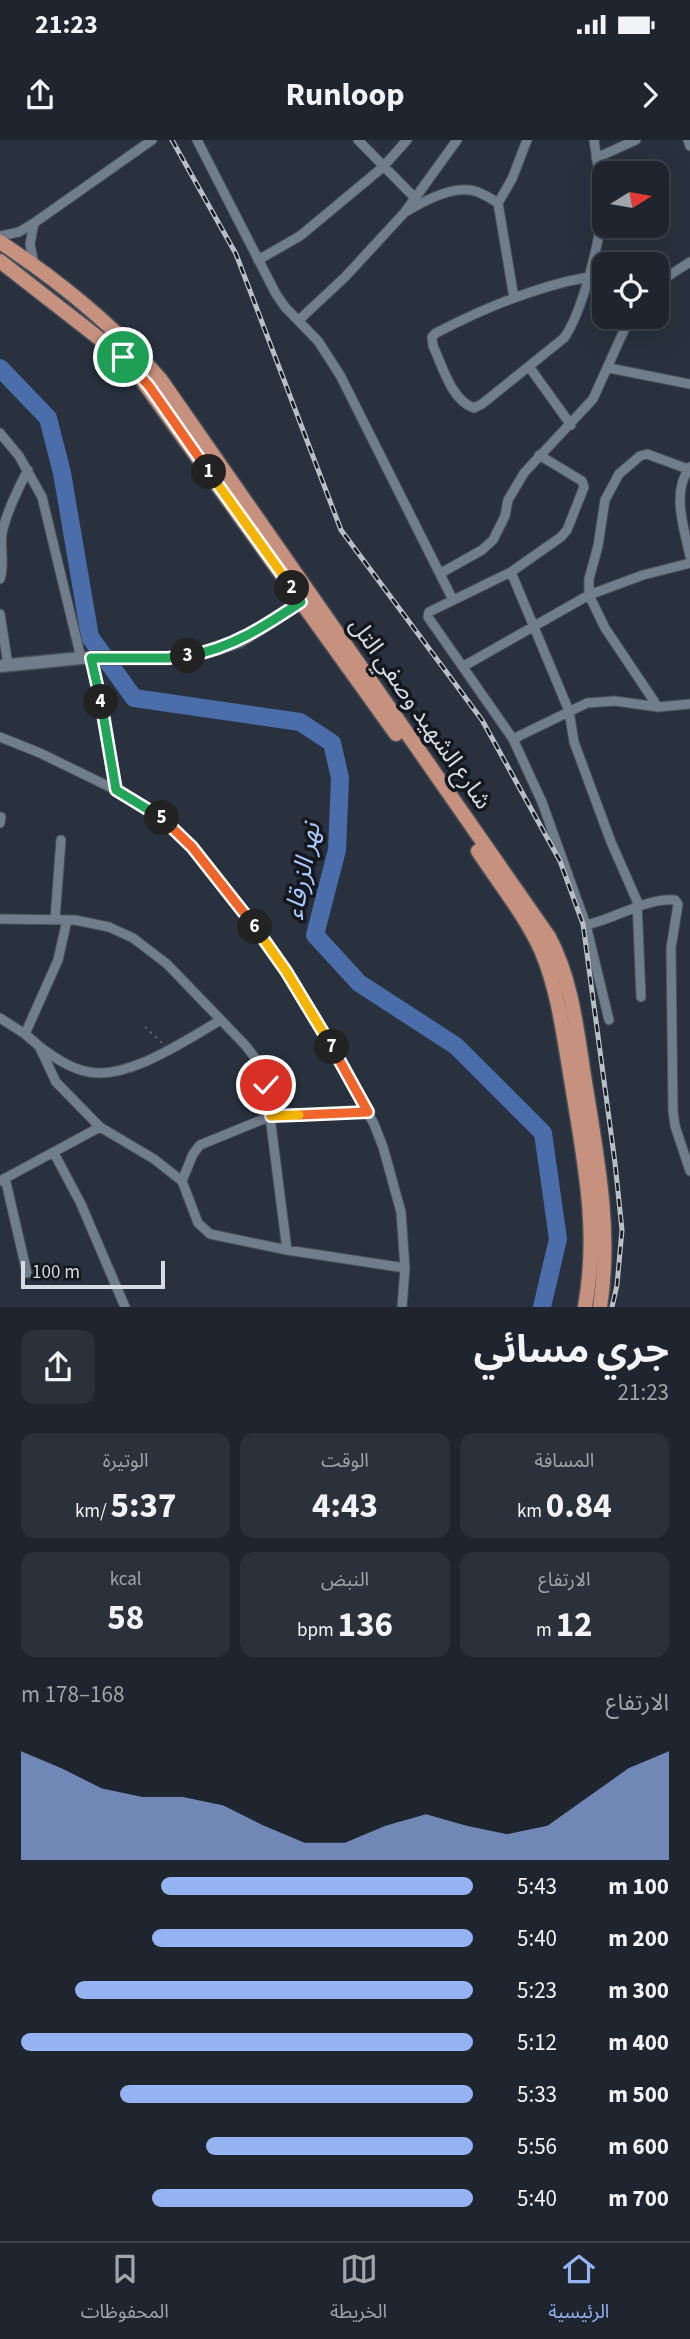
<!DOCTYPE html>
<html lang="ar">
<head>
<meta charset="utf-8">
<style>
	body { margin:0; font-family:"Source Sans 3","Noto Sans Arabic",sans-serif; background:#2b313a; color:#f1f3f6; direction:rtl; height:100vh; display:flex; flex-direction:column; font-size:26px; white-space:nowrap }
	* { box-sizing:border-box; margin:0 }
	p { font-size:23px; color:#a1a5aa }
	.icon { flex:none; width:38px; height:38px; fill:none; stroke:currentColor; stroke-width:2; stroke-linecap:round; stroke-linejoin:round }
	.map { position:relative; height:1167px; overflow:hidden; direction:ltr }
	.details { display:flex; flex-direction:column; background:#1e252e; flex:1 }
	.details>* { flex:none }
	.needle { width:46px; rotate:79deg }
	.tools { position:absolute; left:592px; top:21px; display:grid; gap:14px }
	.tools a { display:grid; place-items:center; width:77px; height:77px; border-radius:14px; background:#1e252e; box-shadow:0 7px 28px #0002,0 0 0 2px #3c424a; font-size:35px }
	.scale { position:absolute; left:21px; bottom:18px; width:144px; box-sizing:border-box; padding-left:7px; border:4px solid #d5dbe3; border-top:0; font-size:19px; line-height:24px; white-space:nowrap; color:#d5dbe3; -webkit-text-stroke:5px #14181e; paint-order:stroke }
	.pin { position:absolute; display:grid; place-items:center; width:60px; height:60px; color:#fff; margin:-30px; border:4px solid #fff; border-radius:50%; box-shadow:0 2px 7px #0007 }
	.km { position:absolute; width:35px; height:35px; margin:-18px; border-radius:50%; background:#222; color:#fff; font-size:19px; line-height:35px; text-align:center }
	.round { display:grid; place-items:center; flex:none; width:74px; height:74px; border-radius:14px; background:#2b313a }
	.overview { display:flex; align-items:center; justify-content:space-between; height:119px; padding:0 21px }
	h1 { font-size:38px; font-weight:700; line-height:52px }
	.stats { display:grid; grid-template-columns:repeat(3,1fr); gap:10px; height:119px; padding:7px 21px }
	.stats div { display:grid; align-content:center; border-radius:14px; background:#2b313a; text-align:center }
	.stats b { font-size:35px; font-weight:700 }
	.stats small { font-size:19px; font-weight:400 }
	.stats p { font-size:19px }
	.chart { height:196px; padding:14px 21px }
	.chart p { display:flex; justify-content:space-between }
	.chart svg { width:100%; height:126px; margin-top:7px; fill:#95b2f1; opacity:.7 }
	ul { padding:0 21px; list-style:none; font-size:23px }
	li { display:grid; grid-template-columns:112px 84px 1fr; align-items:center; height:52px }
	li i { height:18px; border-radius:9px; background:#95b2f1 }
	.status { display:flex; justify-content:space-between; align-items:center; height:49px; padding:0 35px; background:#1e252e; direction:ltr }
	.status svg { height:19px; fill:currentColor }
	header { display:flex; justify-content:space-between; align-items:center; height:91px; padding:0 21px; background:#1e252e; font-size:32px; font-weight:700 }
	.tabs { display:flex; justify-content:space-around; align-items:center; height:98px; border-top:2px solid #3c424a; background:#1e252e; font-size:19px; color:#a1a5aa }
	.tabs a { display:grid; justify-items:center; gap:4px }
	.tabs .active { color:#95b2f1 }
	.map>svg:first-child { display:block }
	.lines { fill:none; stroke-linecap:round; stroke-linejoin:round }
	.river { stroke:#4b6daa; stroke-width:18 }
	.minor-casing { stroke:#474f59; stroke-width:11 }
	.tertiary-casing { stroke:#474f59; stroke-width:15 }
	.primary-casing { stroke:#474f59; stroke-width:17 }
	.path { stroke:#606873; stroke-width:2; stroke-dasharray:2 5; stroke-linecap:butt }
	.minor { stroke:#727d8b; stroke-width:9 }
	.tertiary { stroke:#727d8b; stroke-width:12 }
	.primary { stroke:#c6917e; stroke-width:14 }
	.rail-casing { stroke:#b8bfc7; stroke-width:5 }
	.rail { stroke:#14181e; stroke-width:2.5; stroke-dasharray:8; stroke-linecap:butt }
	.split-1-casing { stroke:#fff; stroke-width:14 }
	.split-2-casing { stroke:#fff; stroke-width:14 }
	.split-3-casing { stroke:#fff; stroke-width:14 }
	.split-4-casing { stroke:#fff; stroke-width:14 }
	.split-5-casing { stroke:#fff; stroke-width:14 }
	.split-6-casing { stroke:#fff; stroke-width:14 }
	.split-7-casing { stroke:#fff; stroke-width:14 }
	.split-8-casing { stroke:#fff; stroke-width:14 }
	.split-9-casing { stroke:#fff; stroke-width:14 }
	.split-1 { stroke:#f0652b; stroke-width:9 }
	.split-2 { stroke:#f5b400; stroke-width:9 }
	.split-3 { stroke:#22a559; stroke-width:9 }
	.split-4 { stroke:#22a559; stroke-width:9 }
	.split-5 { stroke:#22a559; stroke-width:9 }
	.split-6 { stroke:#f0652b; stroke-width:9 }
	.split-7 { stroke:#f5b400; stroke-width:9 }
	.split-8 { stroke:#f0652b; stroke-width:9 }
	.split-9 { stroke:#f5b400; stroke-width:9 }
	.labels { text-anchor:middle; stroke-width:7; stroke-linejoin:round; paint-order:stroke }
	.street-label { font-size:24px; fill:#d5dbe3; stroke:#14181e }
	.water-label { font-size:26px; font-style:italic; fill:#aac7fb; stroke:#14181e }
</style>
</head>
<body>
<div class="status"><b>21:23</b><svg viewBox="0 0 49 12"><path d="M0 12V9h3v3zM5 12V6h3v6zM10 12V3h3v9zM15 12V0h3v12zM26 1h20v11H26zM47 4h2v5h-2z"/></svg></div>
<header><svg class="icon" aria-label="forward" viewBox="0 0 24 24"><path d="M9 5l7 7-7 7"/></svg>Runloop<svg class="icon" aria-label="share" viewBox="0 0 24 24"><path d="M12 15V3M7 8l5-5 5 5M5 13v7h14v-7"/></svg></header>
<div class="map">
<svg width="690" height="1167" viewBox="0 0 690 1167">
	<rect width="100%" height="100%" fill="#28313d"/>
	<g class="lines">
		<path class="river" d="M0,228l48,50 14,55 28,164 44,61 166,24 32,21 8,35 -3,72 -22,85 44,48 97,63 87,87 15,106 -16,68"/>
		<defs>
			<path id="minor" d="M197,0l79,154 9,13 33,34 22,34 113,225
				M358,0l56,57
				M688,0l2,6
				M596,18l40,-18
				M498,63l14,-24 15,-39
				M407,71c19,-11 48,-27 71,-19 7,3 14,7 20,11l16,95
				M0,96l19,-4 15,-9 118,-83
				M258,120l42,-24 83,-69 24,-27
				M34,124l-4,-20 4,-21
				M588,137c-54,10 -104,31 -152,56l-4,4 1,9c10,21 18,54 41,62l8,-4 82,-66c18,-25 36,-96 38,-128 1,-23 -5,-47 -8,-70
				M656,144l34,-22
				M299,180l46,-43 60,-65 52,-72
				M530,228l41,57
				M609,228l81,16
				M0,293l19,23 23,41 39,161
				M539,315l43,26 2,6 -17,43 -6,7 -50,35 -82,40 -1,5 85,122 29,63 44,123c29,-6 59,-27 89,-25l3,4 -7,44 2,163 2,15 15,45
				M690,327c-19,25 -6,61 0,89
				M511,432l58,139 5,31 37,100 26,59 4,96
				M441,433l41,-23 11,-10 12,-24 3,-16 16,-27 69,-74 37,-82
				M0,439c5,-14 0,-30 2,-45 3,-18 17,-48 26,-64
				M0,474l8,51
				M91,518l12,53 13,79
				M464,526l125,-71 54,-20 47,-12
				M658,567l-53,-79 -16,-33v-16l9,-33 7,-46 14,-26 21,-18 7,-2 41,15
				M0,597l40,16 76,37 52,32 47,52 51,67 56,88 52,95 9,23 18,65 4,56 -3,39
				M513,599l74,-36 28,-2 43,6 32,-3
				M0,683l1,-6
				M0,779l75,1 34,7 24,11 34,26 79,82 12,16 8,23 21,165
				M55,779l6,-79
				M586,785l23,95
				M0,878l25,16 14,12 17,36 44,45 54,32 28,22 16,42 12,11 77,16 118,18
				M25,894l33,-74 9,-40
				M40,907c15,11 31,22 49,25 40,8 98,-33 132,-52
				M54,1013l27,51 44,103
				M5,1038l22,95
				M0,1041l100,-54
				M182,1041l11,-27 7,-9 71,-29 97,-4"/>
			<path id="tertiary" d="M0,526l81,-8h87l34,-5 38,-12 61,-39"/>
			<path id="primary" d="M0,102c59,39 115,84 161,138l388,557c24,45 28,96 36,145 12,75 27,149 15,225
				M0,121l123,96 11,12 262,365
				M478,711c21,32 47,64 63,99 18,42 23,90 31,135 12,76 27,144 13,222"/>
		</defs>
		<use href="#minor" class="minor-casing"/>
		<use href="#tertiary" class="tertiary-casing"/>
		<use href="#primary" class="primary-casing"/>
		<path class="path" d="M145,887l17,16"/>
		<use href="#minor" class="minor"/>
		<use href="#tertiary" class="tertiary"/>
		<use href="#primary" class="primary"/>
		<defs>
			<path id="rail" d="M172,0l64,114 105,276 141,190 78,141 23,63 32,239 7,67 -5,55 -5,22"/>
		</defs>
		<use href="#rail" class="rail-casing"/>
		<use href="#rail" class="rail"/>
	</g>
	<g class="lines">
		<defs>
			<path id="split-1" d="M123,217l26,29 60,86"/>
			<path id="split-2" d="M209,332l83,116"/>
			<path id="split-3" d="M188,516c44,-8 77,-30 113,-54l-9,-14"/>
			<path id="split-4" d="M101,562l-10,-44h77l20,-2"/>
			<path id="split-5" d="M101,562l15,88 46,28"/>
			<path id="split-6" d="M162,678l30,29 63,80"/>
			<path id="split-7" d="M255,787l31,44 46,76"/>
			<path id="split-8" d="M299,975l69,-3 -36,-65"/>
			<path id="split-9" d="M266,945l5,31 28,-1"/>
		</defs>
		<use href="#split-1" class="split-1-casing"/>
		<use href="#split-2" class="split-2-casing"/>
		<use href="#split-3" class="split-3-casing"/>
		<use href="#split-4" class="split-4-casing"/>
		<use href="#split-5" class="split-5-casing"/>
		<use href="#split-6" class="split-6-casing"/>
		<use href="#split-7" class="split-7-casing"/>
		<use href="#split-8" class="split-8-casing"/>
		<use href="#split-9" class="split-9-casing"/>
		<use href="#split-1" class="split-1"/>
		<use href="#split-2" class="split-2"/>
		<use href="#split-3" class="split-3"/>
		<use href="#split-4" class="split-4"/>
		<use href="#split-5" class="split-5"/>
		<use href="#split-6" class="split-6"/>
		<use href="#split-7" class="split-7"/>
		<use href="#split-8" class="split-8"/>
		<use href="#split-9" class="split-9"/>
	</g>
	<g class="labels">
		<g class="street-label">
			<text transform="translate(421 573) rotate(55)" y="8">شارع الشهيد وصفي التل</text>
		</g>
		<g class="water-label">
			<text transform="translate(302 731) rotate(-79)" y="9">نهر الزرقاء</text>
		</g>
	</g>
</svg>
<div class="tools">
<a><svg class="needle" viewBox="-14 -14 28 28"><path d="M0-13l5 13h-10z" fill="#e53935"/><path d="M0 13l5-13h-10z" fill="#a1a5aa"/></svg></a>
<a><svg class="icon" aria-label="locate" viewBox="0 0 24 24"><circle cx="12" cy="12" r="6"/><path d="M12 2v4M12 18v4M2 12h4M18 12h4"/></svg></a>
</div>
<div class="scale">100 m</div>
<div class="pin" style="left:123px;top:217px;background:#1e9e55"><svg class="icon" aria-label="arrive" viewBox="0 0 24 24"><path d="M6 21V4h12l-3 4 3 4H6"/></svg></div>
<div class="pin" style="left:266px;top:945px;background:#d93025"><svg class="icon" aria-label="check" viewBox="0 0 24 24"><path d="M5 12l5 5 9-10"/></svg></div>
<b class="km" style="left:209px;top:332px">1</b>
<b class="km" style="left:292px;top:448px">2</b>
<b class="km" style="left:188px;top:516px">3</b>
<b class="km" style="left:101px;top:562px">4</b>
<b class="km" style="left:162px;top:678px">5</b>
<b class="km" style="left:255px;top:787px">6</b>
<b class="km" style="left:332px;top:907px">7</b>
</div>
<section class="details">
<div class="overview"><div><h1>جري مسائي</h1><p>21:23</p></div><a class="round"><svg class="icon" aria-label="share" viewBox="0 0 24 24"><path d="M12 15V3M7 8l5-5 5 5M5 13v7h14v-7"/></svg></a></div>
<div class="stats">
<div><p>المسافة</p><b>0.84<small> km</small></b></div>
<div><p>الوقت</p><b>4:43</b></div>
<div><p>الوتيرة</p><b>5:37<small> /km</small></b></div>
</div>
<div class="stats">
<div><p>الارتفاع</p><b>12<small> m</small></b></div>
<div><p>النبض</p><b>136<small> bpm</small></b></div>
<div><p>kcal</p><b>58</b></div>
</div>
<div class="chart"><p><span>الارتفاع</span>168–178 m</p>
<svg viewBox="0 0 160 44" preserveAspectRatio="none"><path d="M0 44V6L10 12L20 19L30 22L40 22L50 25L60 32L70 38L80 38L90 32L100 28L110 32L120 35L130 32L140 22L150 12L160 6V44z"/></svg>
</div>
<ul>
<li><b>100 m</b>5:43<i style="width:69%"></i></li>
<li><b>200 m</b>5:40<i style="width:71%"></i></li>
<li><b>300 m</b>5:23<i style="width:88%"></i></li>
<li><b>400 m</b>5:12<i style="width:100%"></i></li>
<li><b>500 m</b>5:33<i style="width:78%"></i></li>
<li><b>600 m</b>5:56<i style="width:59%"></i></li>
<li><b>700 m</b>5:40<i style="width:71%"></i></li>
</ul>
</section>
<nav class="tabs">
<a class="active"><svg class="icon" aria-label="home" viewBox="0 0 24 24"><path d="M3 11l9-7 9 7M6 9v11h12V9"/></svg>الرئيسية</a>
<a><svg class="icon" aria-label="map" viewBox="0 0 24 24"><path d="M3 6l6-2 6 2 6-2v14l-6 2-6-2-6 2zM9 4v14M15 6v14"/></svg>الخريطة</a>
<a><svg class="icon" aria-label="saved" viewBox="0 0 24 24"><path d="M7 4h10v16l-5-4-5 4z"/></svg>المحفوظات</a>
</nav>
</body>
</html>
